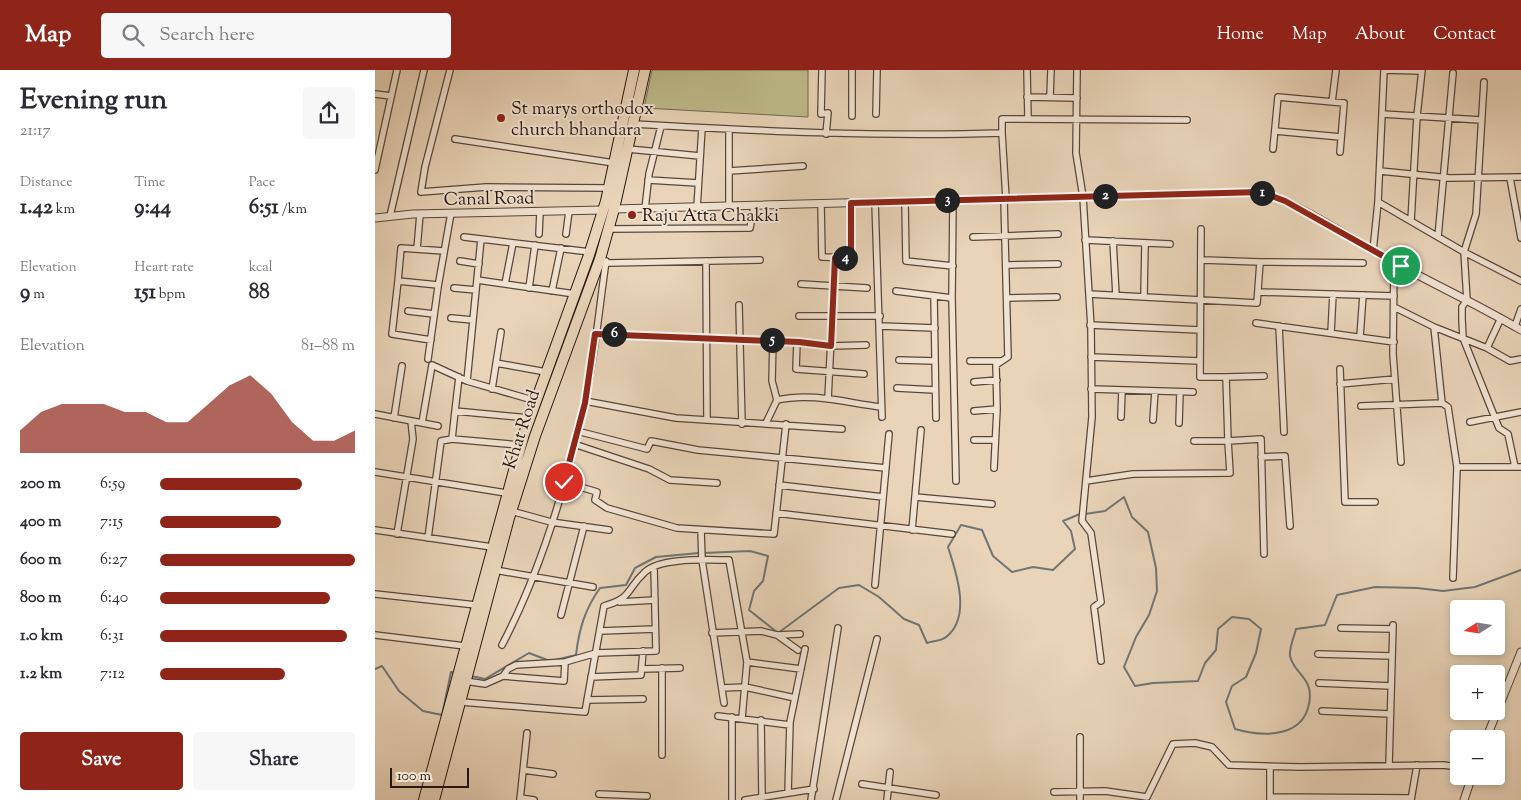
<!DOCTYPE html>
<html lang="en">
<head>
<meta charset="utf-8">
<style>
	body { margin:0; font-family:"Sorts Mill Goudy",serif; background:#f7f7f7; color:#2b2b33; height:100vh; display:flex; flex-direction:column; font-size:19px; white-space:nowrap }
	* { box-sizing:border-box; margin:0 }
	p { font-size:16px; color:#7c7c81 }
	.icon { flex:none; width:28px; height:28px; fill:none; stroke:currentColor; stroke-width:2; stroke-linecap:round; stroke-linejoin:round }
	.map { position:relative; flex:1; overflow:hidden }
	.details { display:flex; flex-direction:column; background:#fff; width:375px }
	.details>* { flex:none }
	.needle { width:32px; rotate:258deg }
	.buttons { position:absolute; left:1075px; top:530px; display:grid; gap:10px }
	.buttons a { display:grid; place-items:center; width:55px; height:55px; border-radius:5px; background:#fff; box-shadow:0 2px 8px #0003; font-size:25px }
	.scale { position:absolute; left:15px; bottom:12px; width:79px; box-sizing:border-box; padding-left:5px; border:2px solid #291710; border-top:0; font-size:14px; line-height:18px; white-space:nowrap; color:#291710; -webkit-text-stroke:4px #f1e3d2; paint-order:stroke }
	.pin { position:absolute; display:grid; place-items:center; width:42px; height:42px; color:#fff; margin:-21px; border:2px solid #fff; border-radius:50%; box-shadow:0 1px 5px #0007 }
	.km { position:absolute; width:25px; height:25px; margin:-12px; border-radius:50%; background:#222; color:#fff; font-size:14px; line-height:25px; text-align:center }
	.round { display:grid; place-items:center; flex:none; width:52px; height:52px; border-radius:5px; background:#f7f7f7 }
	.overview { display:flex; align-items:center; justify-content:space-between; height:85px; padding:0 20px }
	h1 { font-size:28px; font-weight:700; line-height:38px }
	.stats { display:grid; grid-template-columns:repeat(3,1fr); gap:8px; height:85px; padding:5px 20px }
	.stats div { display:grid; align-content:center }
	.stats b { font-size:21px; font-weight:700 }
	.stats small { font-size:14px; font-weight:400 }
	.stats p { font-size:14px }
	.chart { height:140px; padding:10px 20px }
	.chart p { display:flex; justify-content:space-between }
	.chart svg { width:100%; height:90px; margin-top:5px; fill:#8f2418; opacity:.7 }
	.primary-button { display:flex; gap:10px; margin-top:auto; padding:10px 20px }
	.primary-button a { flex:1; height:58px; border-radius:5px; background:#8f2418; color:#fff; font-size:20px; font-weight:700; line-height:58px; text-align:center }
	.primary-button a+a { background:#f7f7f7; color:#2b2b33 }
	ul { padding:0 20px; list-style:none; font-size:16px }
	li { display:grid; grid-template-columns:80px 60px 1fr; align-items:center; height:38px }
	li i { height:12px; border-radius:6px; background:#8f2418 }
	header { display:flex; align-items:center; gap:30px; box-sizing:border-box; height:70px; padding:0 25px; background:#8f2418; color:#fff }
	header strong { font-size:24px }
	nav { display:flex; gap:28px; margin-inline-start:auto; font-size:18px }
	.search { width:350px; height:45px; background:#f7f7f7; display:flex; align-items:center; gap:12px; box-sizing:border-box; padding:0 18px; border-radius:5px; color:#7c7c81; font-size:19px }
	main { display:flex; flex:1; min-height:0 }
	.map>svg:first-child { display:block }
	.green { fill:#bebb8a; stroke:#74694d }
	.lines { fill:none; stroke-linecap:round; stroke-linejoin:round }
	.stream { stroke:#6e7676; stroke-width:2 }
	.minor-casing { stroke:#59463a; stroke-width:8 }
	.tertiary-casing { stroke:#59463a; stroke-width:9 }
	.trunk-casing { stroke:#291710; stroke-width:12 }
	.minor { stroke:#f1e3d2; stroke-width:5.5 }
	.tertiary { stroke:#f1e3d2; stroke-width:7 }
	.trunk { stroke:#e9d4b9; stroke-width:10 }
	.route-casing { stroke:#fff; stroke-width:10 }
	.route { stroke:#8f2418; stroke-width:6 }
	.poi-dot { fill:#8f2418; stroke:#f1e3d2; stroke-width:2 }
	.labels { text-anchor:middle; stroke-width:4; stroke-linejoin:round; paint-order:stroke }
	.poi-label { font-size:18px; fill:#291710; stroke:#f1e3d2; text-anchor:start }
	.street-label { font-size:18px; fill:#291710; stroke:#f1e3d2 }
</style>
</head>
<body>
<header>
<strong>Map</strong>
<div class="search"><svg class="icon" aria-label="search" viewBox="0 0 24 24"><circle cx="10" cy="10" r="6"/><path d="M15 15l6 6"/></svg>Search here</div>
<nav><a>Home</a><a>Map</a><a>About</a><a>Contact</a></nav>
</header>
<main>
<section class="details">
<div class="overview"><div><h1>Evening run</h1><p>21:17</p></div><a class="round"><svg class="icon" aria-label="share" viewBox="0 0 24 24"><path d="M12 15V3M7 8l5-5 5 5M5 13v7h14v-7"/></svg></a></div>
<div class="stats">
<div><p>Distance</p><b>1.42<small> km</small></b></div>
<div><p>Time</p><b>9:44</b></div>
<div><p>Pace</p><b>6:51<small> /km</small></b></div>
</div>
<div class="stats">
<div><p>Elevation</p><b>9<small> m</small></b></div>
<div><p>Heart rate</p><b>151<small> bpm</small></b></div>
<div><p>kcal</p><b>88</b></div>
</div>
<div class="chart"><p><span>Elevation</span>81–88 m</p>
<svg viewBox="0 0 160 44" preserveAspectRatio="none"><path d="M0 44V33L10 24L20 20L30 20L40 20L50 24L60 24L70 29L80 29L90 20L100 11L110 6L120 15L130 29L140 38L150 38L160 33V44z"/></svg>
</div>
<ul>
<li><b>200 m</b>6:59<i style="width:73%"></i></li>
<li><b>400 m</b>7:15<i style="width:62%"></i></li>
<li><b>600 m</b>6:27<i style="width:100%"></i></li>
<li><b>800 m</b>6:40<i style="width:87%"></i></li>
<li><b>1.0 km</b>6:31<i style="width:96%"></i></li>
<li><b>1.2 km</b>7:12<i style="width:64%"></i></li>
</ul>
<div class="primary-button"><a>Save</a><a>Share</a></div>
</section>
<div class="map">
<svg width="1146" height="730" viewBox="0 0 1146 730">
	<rect width="100%" height="100%" fill="#e9d4b9"/>
	<filter id="stains"><feTurbulence type="fractalNoise" baseFrequency=".004" numOctaves="4"/><feColorMatrix values="0 0 0 0 .2 0 0 0 0 .09 0 0 0 0 .02 0 0 0 .5 -.17"/></filter>
	<radialGradient id="worn" r=".72"><stop offset=".6" stop-color="#630" stop-opacity="0"/><stop offset="1" stop-color="#630" stop-opacity=".3"/></radialGradient>
	<path class="green" d="M277,0h156v47l-164,-9z"/>
	<g class="lines">
		<path class="stream" d="M710,444l20,-3 19,-14 8,20 16,15 8,36 1,23 -8,24 -13,22 -12,30 11,19 18,-3 45,-2 7,-18 11,-13 2,-21 14,-12 17,2 12,10 -5,24 -10,24 -14,9 -6,16 9,27c24,7 64,10 73,-21 2,-6 3,-16 0,-23 -5,-11 -15,-16 -18,-29 -1,-8 4,-19 6,-27l29,-4 12,-30 38,-8 42,1 26,3 32,-4 46,-17
			M329,483l46,-2 18,5 -5,25 -9,10 -5,19 29,23 61,-45 20,-3 20,12 25,22 15,6 8,18c5,-2 15,-2 19,-6 26,-20 10,-65 2,-90l13,-22 21,5 11,26 19,16 21,-5 20,3 22,-21 -4,-18 -8,-10 17,-7
			M180,590l21,-5c3,-26 9,-46 24,-67l26,-3 9,-17 21,-11 43,-4
			M0,599l7,-3 17,25 24,20 19,4 9,-43 5,1
			M96,606l14,3 44,-26 21,8"/>
		<defs>
			<path id="minor" d="M75,0l-25,97 -4,25 65,-5 122,1
				M447,0l-1,44 7,-1 -2,21
				M652,0l1,48
				M702,0l-1,83 7,44 8,130 1,90 -10,104 9,12 10,69 -7,5 7,54
				M1109,12l-8,132 -12,38 3,48 -5,7v12l1,19 36,90 9,6 7,33
				M0,24l16,2
				M652,27l50,1
				M675,27l1,-27
				M957,32l4,-32
				M501,44l1,-44
				M1007,44l99,6
				M477,46v-46
				M259,54c123,7 245,13 368,9l4,66
				M900,61l66,6
				M627,63v-14l185,1
				M80,69l159,24
				M253,79l72,7
				M898,79l5,-52 66,6 -4,49
				M0,100l22,-100
				M354,101l74,-5
				M1005,101l70,7 71,-1
				M1135,108l11,60
				M273,110l50,3
				M578,130l-1,99 4,182
				M500,132l7,215
				M530,132l1,59 47,5
				M1003,132l86,50 57,29
				M446,134l1,53 29,1v-55
				M322,138l5,-80
				M354,138v-78
				M270,139l4,-35 12,-48
				M15,146l34,-146
				M1036,151l6,-105 5,-46
				M233,159l142,-1 4,-21
				M164,164l1,-22
				M191,164l3,-23
				M89,167l17,2
				M598,167l85,-3
				M1063,167l15,-164
				M710,170l85,4
				M738,171l3,54
				M42,179l3,-35
				M998,181l5,-49 6,-132 37,1
				M85,191l19,3
				M229,191l4,2 152,-3
				M331,191l1,158
				M885,192l103,1
				M1019,193l-1,91 8,108
				M632,195l51,-1
				M102,210l98,14
				M23,211l3,-33 43,3
				M130,214l8,-41
				M426,214l66,4
				M79,218l22,2
				M154,218l6,-43
				M177,221l9,-43
				M521,221l56,7
				M883,222l136,4
				M714,224l168,9 3,-41 -57,-2
				M559,226l2,122
				M769,226l1,-53
				M633,228l49,-1
				M364,235l3,119
				M1019,237l40,20 53,21 23,13 11,-2
				M33,241l26,3
				M424,246h81
				M76,248l22,2
				M881,253l138,19
				M715,255l110,5
				M505,256l55,2
				M904,256l5,106
				M1140,256l6,-17
				M1059,257l8,76 6,4 9,60 -4,111
				M956,263l2,-39
				M220,264l205,8 31,4 35,-1
				M985,267l3,-42
				M56,270l-39,-6 6,-53 40,4
				M422,272l-1,27 68,5
				M1112,278l14,-30
				M716,287l109,4
				M53,289l10,-72 13,-74
				M524,290l36,1
				M595,291h31
				M121,293l50,9
				M965,299l5,133h30
				M851,307l38,-1
				M92,311l14,-142 109,13
				M599,312l23,-2
				M965,314l55,-5
				M522,318l38,2
				M117,319l9,-57
				M716,319l102,3
				M453,329l7,-141
				M402,330c35,-8 70,3 104,7
				M210,331l91,17 166,11
				M986,336l81,-3
				M80,341l4,-34
				M599,341l23,-2
				M0,344l63,12
				M746,347l1,-27
				M19,348l8,-52
				M778,350l2,-29
				M1095,352l51,-10
				M47,353l10,-58 35,16 69,20
				M391,353l11,-23 -5,-19 1,-41
				M804,353l1,-31
				M202,361l70,18 4,-8 47,9 188,18
				M599,370h21
				M819,371h34l-2,-64h-26l1,-148
				M199,374l75,25 21,11 47,3
				M145,375l-68,-6 3,-28 74,7
				M886,387l24,-1 5,70
				M1082,397h64
				M619,398l3,-59 -1,-44 12,-8 -4,-158
				M0,402l131,21
				M711,411l47,-7 97,-1 -2,-32 33,-2 3,115
				M189,412l33,10 -2,8 12,8 70,20 97,6 12,-110
				M404,415l104,12
				M540,427l77,7
				M136,441l40,11 58,8
				M401,443l176,21
				M0,460l117,17
				M326,460l1,30 22,143
				M537,460l9,-100
				M22,464l16,-95 -2,-18
				M53,468l13,-97 11,-2
				M120,500l98,17
				M500,515l14,-151
				M0,524l101,11
				M245,532l35,-2
				M186,545l23,-89
				M966,558l52,1
				M225,561l55,-2
				M337,563l49,-2 16,4 23,-1
				M0,565l90,11
				M402,565l21,15
				M127,575c39,-74 64,-159 82,-240 11,-47 15,-96 22,-144
				M943,584l74,2
				M372,592l54,7
				M287,598v87
				M267,599l38,-1
				M128,606l5,-7 8,-4 49,-3 31,-9 60,-2 -2,-84
				M216,607l50,-2 2,-24
				M90,611l20,3 18,-8 61,5 1,-19
				M944,613l72,3
				M347,618l23,-1 50,11
				M212,630l56,-1
				M86,632l124,10 19,-106c29,-8 22,-17 41,-34 15,-15 63,-12 84,-12l18,102 -5,56
				M947,641l68,3
				M343,646l72,9
				M357,647v83
				M386,650l1,77
				M705,667v63
				M1014,695l4,-140
				M895,697v33
				M148,700l30,4
				M487,714l74,11
				M679,722l51,-1 42,6 26,-53 22,-1 17,4 17,18 71,2 143,-2 16,2
				M413,723l2,-71 15,-73
				M224,724l48,2
				M895,727l141,1
				M145,728l14,2
				M145,730l7,-67
				M370,730l69,-11
				M436,730l27,-172
				M461,730l41,-161
				M512,730l3,-28
				M1036,730l6,-35"/>
			<path id="tertiary" d="M239,139l647,-17c44,15 84,43 125,66 45,25 91,46 135,72
				M0,148l38,-4 190,-4
				M1111,669l35,-87
				M1089,730l8,-24"/>
			<path id="trunk" d="M49,730l100,-366 65,-179 17,-54 28,-131
				M59,730l75,-282 26,-82 65,-177 14,-50 31,-139"/>
		</defs>
		<use href="#minor" class="minor-casing"/>
		<use href="#tertiary" class="tertiary-casing"/>
		<use href="#trunk" class="trunk-casing"/>
		<use href="#minor" class="minor"/>
		<use href="#tertiary" class="tertiary"/>
		<use href="#trunk" class="trunk"/>
	</g>
	<g class="lines">
		<defs>
			<path id="route" d="M189,412l21,-79 10,-69 204,8 32,4 4,-88h16v-55l410,-11 24,9 116,65"/>
		</defs>
		<use href="#route" class="route-casing"/>
		<use href="#route" class="route"/>
	</g>
	<g class="poi-dot">
		<circle cx="126" cy="48" r="5"/>
		<circle cx="257" cy="145" r="5"/>
	</g>
	<g class="labels">
		<g class="poi-label">
			<text x="136" y="44">St marys orthodox<tspan x="136" dy="21">church bhandara</tspan></text>
			<text x="267" y="151">Raju Atta Chakki</text>
		</g>
		<g class="street-label">
			<text transform="translate(114 128) rotate(-1)" y="6">Canal Road</text>
			<text transform="translate(146 359) rotate(-72)" y="6">Khat Road</text>
		</g>
	</g>
	<rect width="100%" height="100%" filter="url(#stains)"/>
	<rect width="100%" height="100%" fill="url(#worn)"/>
</svg>
<div class="buttons">
<a><svg class="needle" viewBox="-14 -14 28 28"><path d="M0-13l5 13h-10z" fill="#e53935"/><path d="M0 13l5-13h-10z" fill="#7c7c81"/></svg></a>
<a>+</a>
<a>−</a>
</div>
<div class="scale">100 m</div>
<div class="pin" style="left:1026px;top:196px;background:#1e9e55"><svg class="icon" aria-label="arrive" viewBox="0 0 24 24"><path d="M6 21V4h12l-3 4 3 4H6"/></svg></div>
<div class="pin" style="left:189px;top:412px;background:#d93025"><svg class="icon" aria-label="check" viewBox="0 0 24 24"><path d="M5 12l5 5 9-10"/></svg></div>
<b class="km" style="left:887px;top:123px">1</b>
<b class="km" style="left:730px;top:126px">2</b>
<b class="km" style="left:572px;top:130px">3</b>
<b class="km" style="left:470px;top:188px">4</b>
<b class="km" style="left:397px;top:270px">5</b>
<b class="km" style="left:239px;top:264px">6</b>
</div>
</main>
</body>
</html>
